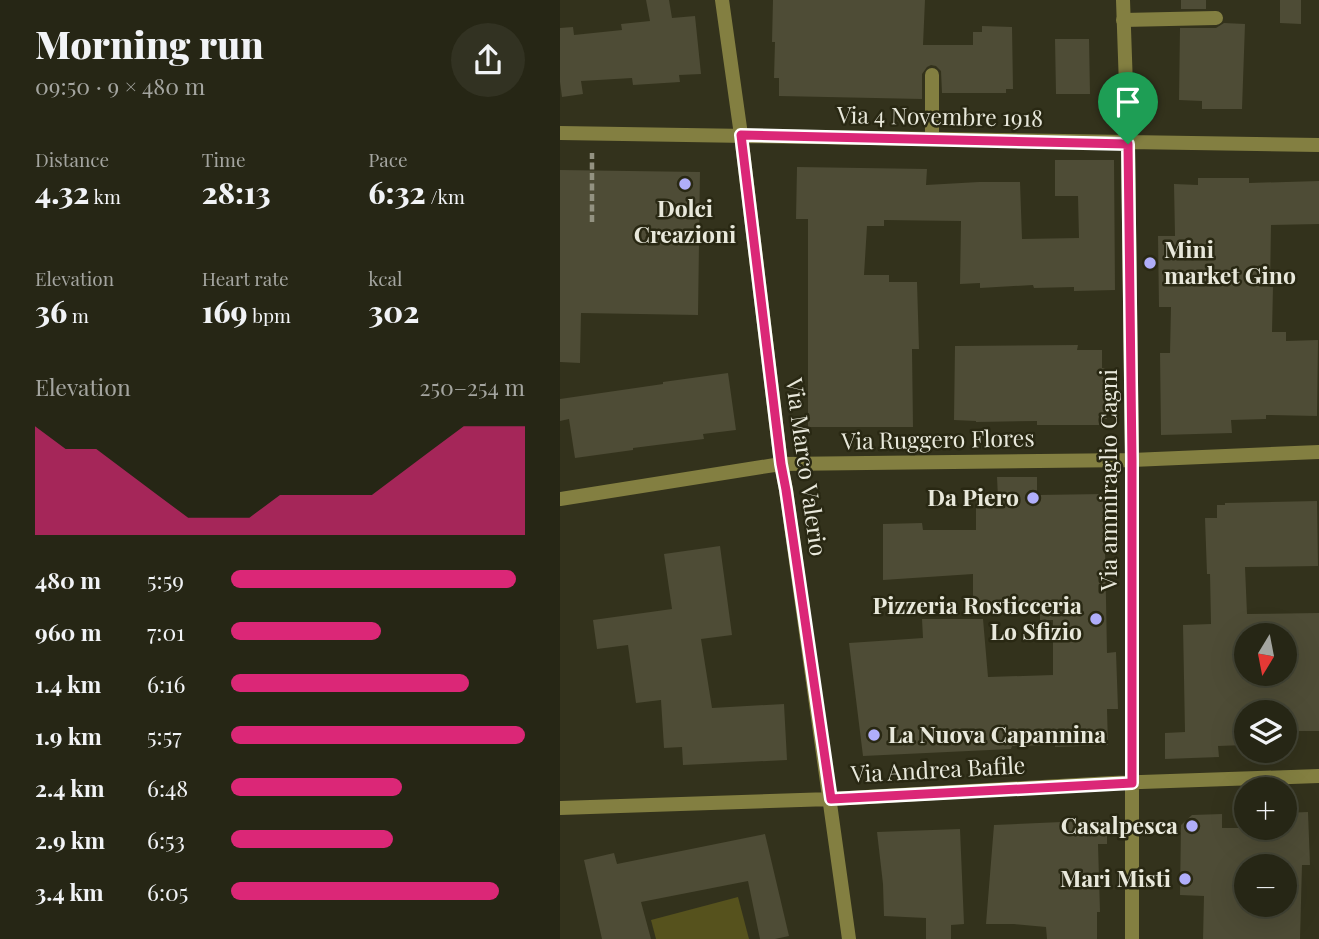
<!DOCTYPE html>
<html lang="en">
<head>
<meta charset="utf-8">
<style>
	body { margin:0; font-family:"Playfair Display",serif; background:#323222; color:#f1f3f6; height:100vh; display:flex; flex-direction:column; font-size:26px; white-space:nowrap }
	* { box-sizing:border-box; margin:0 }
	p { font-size:23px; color:#a4a5a0 }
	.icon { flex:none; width:38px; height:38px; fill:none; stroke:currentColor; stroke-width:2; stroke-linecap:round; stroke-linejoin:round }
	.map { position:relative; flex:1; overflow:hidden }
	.panel { display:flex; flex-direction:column; background:#262615; width:560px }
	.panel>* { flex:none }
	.needle { width:46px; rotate:190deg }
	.tools { position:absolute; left:674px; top:623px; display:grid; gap:14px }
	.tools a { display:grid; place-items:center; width:63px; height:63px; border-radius:50%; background:#262615; box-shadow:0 7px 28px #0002,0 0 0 2px #424334; font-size:35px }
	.pin { position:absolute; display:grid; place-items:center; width:60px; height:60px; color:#fff; margin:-72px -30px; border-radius:50% 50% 50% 0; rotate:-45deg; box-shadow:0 0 7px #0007 }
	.pin .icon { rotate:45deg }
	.round { display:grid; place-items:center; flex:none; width:74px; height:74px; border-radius:37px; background:#323222 }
	.overview { display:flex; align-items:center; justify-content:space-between; height:119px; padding:0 35px }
	h1 { font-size:38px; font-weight:800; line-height:52px }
	.metrics { display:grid; grid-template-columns:repeat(3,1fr); gap:10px; height:119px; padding:7px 35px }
	.metrics div { display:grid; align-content:center }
	.metrics b { font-size:30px; font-weight:800 }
	.metrics small { font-size:19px; font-weight:400 }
	.metrics p { font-size:19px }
	.chart { height:196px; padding:14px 35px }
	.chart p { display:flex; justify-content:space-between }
	.chart svg { width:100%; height:126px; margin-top:7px; fill:#db2777; opacity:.7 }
	ul { padding:0 35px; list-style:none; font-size:23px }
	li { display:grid; grid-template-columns:112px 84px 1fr; align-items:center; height:52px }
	li i { height:18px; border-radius:9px; background:#db2777 }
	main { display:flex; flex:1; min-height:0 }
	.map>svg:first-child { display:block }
	.green { fill:#56521d }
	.building { fill:#4e4c36; fill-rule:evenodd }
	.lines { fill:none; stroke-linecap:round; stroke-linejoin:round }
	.path { stroke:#939281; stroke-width:4.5; stroke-dasharray:7 3.5; stroke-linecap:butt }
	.service { stroke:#837f41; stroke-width:14 }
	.minor { stroke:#837f41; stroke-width:14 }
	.route-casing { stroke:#fff; stroke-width:14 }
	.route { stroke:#db2777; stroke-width:9 }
	.poi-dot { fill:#b0aefa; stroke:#292813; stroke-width:2.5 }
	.labels { text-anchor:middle; stroke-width:5; stroke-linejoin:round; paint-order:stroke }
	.street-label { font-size:23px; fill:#e8e8db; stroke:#292813 }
	.poi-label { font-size:23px; font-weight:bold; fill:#e8e8db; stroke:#292813; text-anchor:end }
</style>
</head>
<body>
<main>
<section class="panel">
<div class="overview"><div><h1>Morning run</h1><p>09:50 · 9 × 480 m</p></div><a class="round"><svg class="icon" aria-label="share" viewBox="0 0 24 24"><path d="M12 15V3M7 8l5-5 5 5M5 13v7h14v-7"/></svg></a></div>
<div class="metrics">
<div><p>Distance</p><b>4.32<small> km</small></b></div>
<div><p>Time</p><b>28:13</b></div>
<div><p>Pace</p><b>6:32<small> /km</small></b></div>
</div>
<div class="metrics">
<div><p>Elevation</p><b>36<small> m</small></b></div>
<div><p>Heart rate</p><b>169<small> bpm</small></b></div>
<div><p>kcal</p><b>302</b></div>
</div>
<div class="chart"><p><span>Elevation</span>250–254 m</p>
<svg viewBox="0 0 160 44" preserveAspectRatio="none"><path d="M0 44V6L10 14L20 14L30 22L40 30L50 38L60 38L70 38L80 30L90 30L100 30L110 30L120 22L130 14L140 6L150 6L160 6V44z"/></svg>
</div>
<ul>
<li><b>480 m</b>5:59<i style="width:97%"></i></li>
<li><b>960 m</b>7:01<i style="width:51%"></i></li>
<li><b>1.4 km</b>6:16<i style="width:81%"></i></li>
<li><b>1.9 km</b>5:57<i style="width:100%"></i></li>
<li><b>2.4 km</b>6:48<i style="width:58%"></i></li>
<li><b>2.9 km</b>6:53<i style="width:55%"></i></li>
<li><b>3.4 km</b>6:05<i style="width:91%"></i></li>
</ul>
</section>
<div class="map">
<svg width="759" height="939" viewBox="0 0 759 939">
	<rect width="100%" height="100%" fill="#33321c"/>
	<path class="green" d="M178,897l11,42h-93l-5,-19z"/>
	<path class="building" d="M86,0h23l3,18 23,-2 6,58 -22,1 1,7 -47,3 -1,-7 -51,3 2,13 -21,3 -2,-15v-54l13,-1 1,8 48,-5 -1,-6 29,-3z
		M213,0h152l-2,45h50v-13h9v-6l30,1 1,62h-7v4h-64l-1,-22 -5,-5 -5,-1 -4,2 -5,7v25l-143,-3v-18h-5l1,-36h-3z
		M621,0h25v9h-25z
		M720,0h21v24l-21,-1z
		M664,23l21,1 -3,85h-40v-8l-23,-1 1,-72h36z
		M495,39h34l1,55h-34z
		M495,160h59l1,130 -41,1v-4l-40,1 -1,-3 -53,3v-5l-20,1 1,-63 -77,-1v6h-17l-3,49h25v7h28l2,67h-7l1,78h-105v-208h-12l1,-52 130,2 -1,16 53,-3h41l2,57 57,-1 -1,-42h-23z
		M0,170l140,2 -2,143 -117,-2 -1,50 -20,-1z
		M638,178h51v5l70,-2v43l-48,1 -1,62h3l-1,45h14v9l32,-1 -1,76 -51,-1v4l-35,1 1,13 -71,2 -1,-82h10l1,-46h-12l-1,-71h17l-1,-52 24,1z
		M518,345l-1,5h25v18l4,1 1,50h-8v6h-62v-4l-61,1v-1l-22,-1 1,-74z
		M168,373l8,57 -33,4 1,5 -71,9v2l-58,8 -6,-39 -9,2v-22l103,-15v-2z
		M437,477h40v18l67,-1 3,159 9,-1 2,57h-11l1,36 -53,2v-2l-43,1 -1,3 -148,7 -14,-113 74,-5 -1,-19h61l5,58 65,-2v-55h-13v-18l-67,1v-29l-90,6v-56l39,-1 1,7h53v-32h22z
		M757,501l1,65 -73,1 2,47 72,-1v118h-30l1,13h-6v-32h-38v33l-28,1 1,11 -54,2v-26l20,-1 -2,-107 28,-1 -1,-50h-3l-2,-56h12v-13h8v-2zM686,635h38v39h-38z
		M160,546l12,89 -31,4 11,69 72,-4 3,56 -104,5 -1,-18 -18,1 -3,-48 -25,3 -8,-58 -31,4 -4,-29 79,-11 -8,-55z
		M748,812l2,53h-8l-2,74h-97l1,-43 -24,-1 1,-70 11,-10 30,-1v14h62v-15zM686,866h38v39h-38z
		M547,820v24h-9l2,68h-3v27h-50l-1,-12 -32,-3h-28l8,-99z
		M400,829l4,95 -13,1v14h-25v-21l-42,-2 -1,-32 -6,-52z
		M205,834l24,102 -14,3h-15l-12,-58 -107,21 10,37h-49l-18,-79 30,-7 3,11z"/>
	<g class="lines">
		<path class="path" d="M32,222v-69"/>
		<path class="service" d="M563,20l93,-2
			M372,75v64"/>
		<path class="minor" d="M162,0l19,135 40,329 5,26 63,449
			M563,0l5,144 4,316v479
			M0,133c253,2 506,10 759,12
			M0,499l221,-35 351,-4 187,-8
			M0,808l271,-9 281,-16 207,-7"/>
	</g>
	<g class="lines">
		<defs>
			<path id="route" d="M181,135l387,9 4,316v323l-301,16 -45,-309 -5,-26z"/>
		</defs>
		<use href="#route" class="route-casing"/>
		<use href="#route" class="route"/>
	</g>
	<g class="poi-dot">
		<circle cx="125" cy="184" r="7"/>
		<circle cx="590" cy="263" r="7"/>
		<circle cx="473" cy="498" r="7"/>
		<circle cx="536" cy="619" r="7"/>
		<circle cx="314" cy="735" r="7"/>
		<circle cx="632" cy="826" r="7"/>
		<circle cx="625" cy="879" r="7"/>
	</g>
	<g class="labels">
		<g class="street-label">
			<text transform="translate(380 117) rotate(1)" y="8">Via 4 Novembre 1918</text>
			<text transform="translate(378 440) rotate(-1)" y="8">Via Ruggero Flores</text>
			<text transform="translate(246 467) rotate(82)" y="8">Via Marco Valerio</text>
			<text transform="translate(549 480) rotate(-90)" y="8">Via ammiraglio Cagni</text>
			<text transform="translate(378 770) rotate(-3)" y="8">Via Andrea Bafile</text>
		</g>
		<g class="poi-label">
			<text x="125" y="217" text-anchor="middle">Dolci<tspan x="125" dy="26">Creazioni</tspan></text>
			<text x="604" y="258" text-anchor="start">Mini<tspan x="604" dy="26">market Gino</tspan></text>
			<text x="459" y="506">Da Piero</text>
			<text x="522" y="614">Pizzeria Rosticceria<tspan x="522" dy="26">Lo Sfizio</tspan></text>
			<text x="328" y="743" text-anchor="start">La Nuova Capannina</text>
			<text x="618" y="834">Casalpesca</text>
			<text x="611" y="887">Mari Misti</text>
		</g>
	</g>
</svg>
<div class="tools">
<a><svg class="needle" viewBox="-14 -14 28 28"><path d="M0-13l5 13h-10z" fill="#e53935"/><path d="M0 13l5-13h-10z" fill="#a4a5a0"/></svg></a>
<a><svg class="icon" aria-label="layers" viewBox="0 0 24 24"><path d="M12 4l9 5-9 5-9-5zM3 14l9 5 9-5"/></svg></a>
<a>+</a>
<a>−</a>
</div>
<div class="pin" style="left:568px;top:144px;background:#1e9e55"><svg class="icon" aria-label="arrive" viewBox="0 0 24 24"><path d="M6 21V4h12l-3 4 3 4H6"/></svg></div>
</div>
</main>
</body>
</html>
